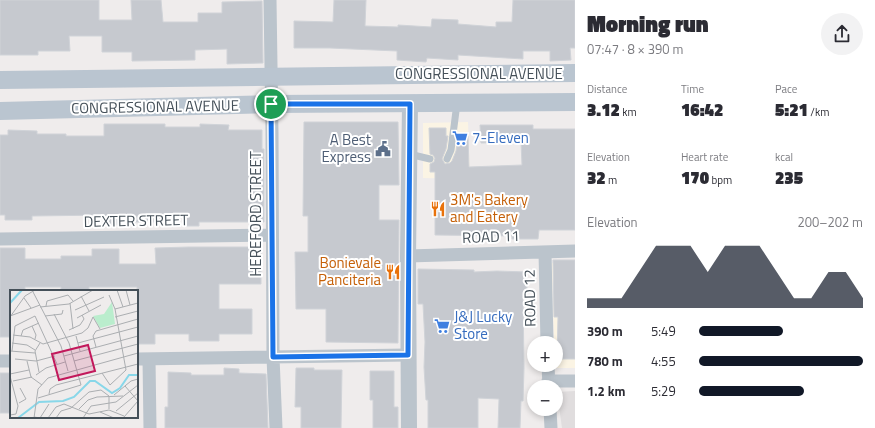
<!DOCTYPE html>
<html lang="en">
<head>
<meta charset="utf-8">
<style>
	body { margin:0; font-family:"Titillium Web",sans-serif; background:#f2f2f3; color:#2b2b33; height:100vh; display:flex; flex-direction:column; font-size:15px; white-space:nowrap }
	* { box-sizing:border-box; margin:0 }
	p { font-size:13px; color:#7c7c81 }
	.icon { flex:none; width:22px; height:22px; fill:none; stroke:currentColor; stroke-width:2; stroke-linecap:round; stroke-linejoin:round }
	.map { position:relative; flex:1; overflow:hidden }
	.details { display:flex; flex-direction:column; background:#fff; width:300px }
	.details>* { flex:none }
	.tools { position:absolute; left:527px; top:336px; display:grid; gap:8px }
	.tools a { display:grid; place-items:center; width:36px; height:36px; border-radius:50%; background:#fff; box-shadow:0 2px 6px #0003; font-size:20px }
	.pin { position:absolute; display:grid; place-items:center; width:34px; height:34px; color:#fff; margin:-17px; border:2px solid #fff; border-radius:50%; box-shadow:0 1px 4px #0007 }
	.round { display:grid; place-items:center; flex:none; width:42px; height:42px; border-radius:21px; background:#f2f2f3 }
	.summary { display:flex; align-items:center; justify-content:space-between; height:68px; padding:0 12px }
	h1 { font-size:22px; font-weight:800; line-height:30px }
	.metrics { display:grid; grid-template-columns:repeat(3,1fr); gap:6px; height:68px; padding:4px 12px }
	.metrics div { display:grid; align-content:center }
	.metrics b { font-size:17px; font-weight:800 }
	.metrics small { font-size:11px; font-weight:400 }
	.metrics p { font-size:11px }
	.chart { height:112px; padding:8px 12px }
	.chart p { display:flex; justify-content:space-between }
	.chart svg { width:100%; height:72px; margin-top:4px; fill:#111827; opacity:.7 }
	ul { padding:0 12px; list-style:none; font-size:13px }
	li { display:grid; grid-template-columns:64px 48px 1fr; align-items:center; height:30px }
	li i { height:10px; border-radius:5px; background:#111827 }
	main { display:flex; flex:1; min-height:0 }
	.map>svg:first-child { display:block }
	.commercial { fill:#fbf4e4 }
	.education { fill:#e0ddde }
	.building { fill:#c6c9cf; stroke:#d0d3d8 }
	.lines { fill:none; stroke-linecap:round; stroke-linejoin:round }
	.service { stroke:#bbc4cc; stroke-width:7 }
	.minor { stroke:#bbc4cc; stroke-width:13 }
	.tertiary { stroke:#bbc4cc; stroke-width:16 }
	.secondary { stroke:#bac5d0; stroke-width:18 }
	.route-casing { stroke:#fff; stroke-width:8 }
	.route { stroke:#1a73e8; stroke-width:5 }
	.labels { text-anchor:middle; stroke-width:4; stroke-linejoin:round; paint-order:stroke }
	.street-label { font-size:15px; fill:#455059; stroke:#fff }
	.shop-label { font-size:15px; fill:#366cbe; stroke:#fff; text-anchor:start }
	.service-label { font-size:15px; fill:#4e5e75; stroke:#fff; text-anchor:end }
	.food-label { font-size:15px; fill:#c56008; stroke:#fff; text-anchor:start }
	.inset-river { fill:none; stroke:#88d7e9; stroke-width:2 }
	.inset-road { fill:none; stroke:#abaeb1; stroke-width:1 }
	.view { fill:#c2185b; fill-opacity:0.15; stroke:#c2185b; stroke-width:2 }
	.inset-edge { fill:none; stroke:#455059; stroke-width:2 }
</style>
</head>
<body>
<main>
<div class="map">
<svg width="575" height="428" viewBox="0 0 575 428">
	<rect width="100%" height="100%" fill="#efecec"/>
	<path class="commercial" d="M468,122l2,57 -47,-1v-55z
		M575,261v107h-21v-3h2v-22h-2l-2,-80z"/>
	<path class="education" d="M575,391v37h-13l-5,-36z"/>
	<path class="building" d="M0,0h99v20h33l-1,-20h30l2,22h35v-9h24v-11l40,-1 1,62 -36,1v-15l-32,1v10l-63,1v-9h-30v-16h-33l1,15h-32v4h-38z
		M334,0h32l-1,26 33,1v-2l33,2 1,-8 26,1v4l38,3v-5h16l1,-22h62v48h-5l1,12 -21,1v-10h-27v8l-65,-4v5l-31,-2 -1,4 -29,-2v-9l-67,-3h-36v-27l39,1z
		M304,122h94l1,63h-20v35h20l-1,123 -72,-1v-33h-30l-1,-57h13v-36h-5z
		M104,124h61v3h35v-3l29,1 -1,5h34v19h2v73h-65v4h-14v-11h-23v7h-27v3h-31v-10l-72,1v4h-27v-5h-5v-80h8v-5l29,1v3h29v2h38z
		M480,125h53v4h42v101h-36l-1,9h-26v-3l-77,-1v-63h-5v-8l4,-2 1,-4 -2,-3 -3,-1 -1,-26h17v8h2l-2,13 -4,10 3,5 5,-1 2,-2 4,-10 2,-15h10l1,31 53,-2 -1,-23 -40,1z
		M189,247h72v37h-42v25h33v25h-33v7h-30v-7h-34v10h-18v-57h-48v3l-28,1v-4h-36v4h-14v46h-11v-89h25v11h36v-3h31v-7h27v15h37l-1,-16z
		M553,260h22v99h-18l1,-42h-4z
		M418,269l56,1v2l23,-1 30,1v25h-4l1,71 -1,33h-2l-1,27h-22l1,-29 -21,-1v30h-50v-28h-2l-2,-33 1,-25 -2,-38h-5z
		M224,368l15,1v4l27,1 2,54h-103v-21h3v-35l23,1v2h33z
		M296,368h18v2h28l-1,58h-40v-21h-6z
		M370,371h24v36h4v21h-25v-28h-3z
		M0,373h11v40h-11z"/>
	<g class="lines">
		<path class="service" d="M409,154l21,5
			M447,159l4,-9 6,-47"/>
		<path class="minor" d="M270,0l2,132 1,225 3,71
			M0,239l272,-4
			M545,252l2,91
			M408,256l167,-5
			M137,359l271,-4
			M149,359l1,69
			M0,361h11
			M548,365l1,22
			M548,381h27
			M550,409l1,19"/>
		<path class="tertiary" d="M409,428l-1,-172 2,-152"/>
		<path class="secondary" d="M0,80l575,-7
			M0,111l271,-7 304,-2"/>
	</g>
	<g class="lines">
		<defs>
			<path id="route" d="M271,104h139l-2,251 -135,2z"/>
		</defs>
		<use href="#route" class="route-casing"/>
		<use href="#route" class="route"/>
	</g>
	<defs>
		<symbol id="supermarket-bare" viewBox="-9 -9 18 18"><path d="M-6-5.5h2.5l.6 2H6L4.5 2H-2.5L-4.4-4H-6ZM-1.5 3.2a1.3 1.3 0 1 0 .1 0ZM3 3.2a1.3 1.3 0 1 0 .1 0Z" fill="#3f7fe0" stroke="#fff" stroke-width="2.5" paint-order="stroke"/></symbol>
		<symbol id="civic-bare" viewBox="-9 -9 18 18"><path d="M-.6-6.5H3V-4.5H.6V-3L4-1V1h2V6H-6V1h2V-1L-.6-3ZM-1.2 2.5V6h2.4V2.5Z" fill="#5c6f8a" stroke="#fff" stroke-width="2.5" paint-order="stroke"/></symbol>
		<symbol id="restaurant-bare" viewBox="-9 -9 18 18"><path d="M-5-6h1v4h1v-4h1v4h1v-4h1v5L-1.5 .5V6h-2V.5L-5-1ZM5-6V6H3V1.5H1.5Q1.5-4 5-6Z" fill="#e8710a" stroke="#fff" stroke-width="2.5" paint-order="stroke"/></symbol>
	</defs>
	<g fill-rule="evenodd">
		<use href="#supermarket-bare" x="449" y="127" width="22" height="22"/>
		<use href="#civic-bare" x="372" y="138" width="22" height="22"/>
		<use href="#restaurant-bare" x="427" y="198" width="22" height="22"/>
		<use href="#restaurant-bare" x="382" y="261" width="22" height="22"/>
		<use href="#supermarket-bare" x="431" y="315" width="22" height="22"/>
	</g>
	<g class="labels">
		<g class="street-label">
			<text x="479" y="79">CONGRESSIONAL AVENUE</text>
			<text transform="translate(155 107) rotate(-1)" y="5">CONGRESSIONAL AVENUE</text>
			<text transform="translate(256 214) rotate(-90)" y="5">HEREFORD STREET</text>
			<text transform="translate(136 221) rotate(-1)" y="5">DEXTER STREET</text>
			<text transform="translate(491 237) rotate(-2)" y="5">ROAD 11</text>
			<text transform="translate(530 298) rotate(-91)" y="5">ROAD 12</text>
		</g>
		<g class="shop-label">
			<text x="472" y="143">7-Eleven</text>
			<text x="454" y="322">J&amp;J Lucky<tspan x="454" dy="17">Store</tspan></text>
		</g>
		<g class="service-label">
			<text x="371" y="145">A Best<tspan x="371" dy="17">Express</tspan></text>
		</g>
		<g class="food-label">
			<text x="450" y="205">3M's Bakery<tspan x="450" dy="17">and Eatery</tspan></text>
			<text x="381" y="268" text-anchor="end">Bonievale<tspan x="381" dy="17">Panciteria</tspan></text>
		</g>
	</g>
	<g transform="translate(10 290)">
		<rect width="128" height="128" fill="#efecec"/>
		<path d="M102,12l3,22 -15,4 -7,-12 11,-2z" fill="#baedcd"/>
		<path class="inset-river" d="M0,13l12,-13M8,128l21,-16 24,-1 11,-4 16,-16h5l17,12 8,-5 9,-13h9"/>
		<path class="inset-road" d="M22,0l29,56 7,25M107,0l6,17M116,0l4,15M71,6l8,15M14,8l7,10M60,13l3,26M36,16l1,-5 21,-6 5,6M30,17l29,-3 24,-14M105,19l23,-6M65,20l29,-13M44,24l15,29 12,42M0,26l30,-11M35,26l17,-2 1,-4M0,27l15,-21 10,-6M83,27l7,12M105,27l23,-6M67,28l24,-13M22,36l4,9 -1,4M59,40l11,-5 4,-6 -2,-4M3,45l17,2 13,7 39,-11 6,-5 5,-11M11,46l2,-6 16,-7M66,46l4,15M2,53l15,2 8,5M68,53l60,-16M86,57l-3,-11 3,-5 42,-12M0,61l25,2M2,61l3,-25 20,-10 22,48M54,66l74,-20M5,69l21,2 19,-5M17,71l4,16 11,8M64,71l64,-17M29,82l-4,-21 5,-8M92,83l8,12 16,-15 -11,-61 -6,-14M0,84l19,-4M26,85l10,-7 19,-6M0,86l8,30 -2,8 -6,1M3,91l19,-4M115,96l13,15M39,104l1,-5 6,-4 82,-21M104,105l17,-14 7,-2M28,108l43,-13M9,113l7,-4 -6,-11M69,119l9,-9 9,-3 26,-1M99,119v-13M106,121l22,-18M90,122l14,6M24,127l6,1 9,-14M114,127l14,-16M24,128l4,-29 10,-11 90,-25M38,128l8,-11 8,-3 25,10 20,-4 15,6M46,128l5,-7 10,-3 18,-16 12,-2 8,6M73,128l8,-12 25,-4 22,-17"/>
		<path class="view" d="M78,55l7,26 -36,9 -7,-26z"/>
		<rect width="128" height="128" class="inset-edge"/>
	</g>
</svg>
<div class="tools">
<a>+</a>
<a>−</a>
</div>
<div class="pin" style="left:271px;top:104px;background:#1e9e55"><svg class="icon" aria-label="arrive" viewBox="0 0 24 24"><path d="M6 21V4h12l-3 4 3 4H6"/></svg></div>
</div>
<section class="details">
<div class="summary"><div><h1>Morning run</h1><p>07:47 · 8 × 390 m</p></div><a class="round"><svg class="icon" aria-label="share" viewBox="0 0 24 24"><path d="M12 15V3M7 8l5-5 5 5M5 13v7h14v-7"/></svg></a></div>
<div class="metrics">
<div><p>Distance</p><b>3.12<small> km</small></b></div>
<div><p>Time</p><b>16:42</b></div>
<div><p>Pace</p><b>5:21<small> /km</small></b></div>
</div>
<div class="metrics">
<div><p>Elevation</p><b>32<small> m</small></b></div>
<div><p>Heart rate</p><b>170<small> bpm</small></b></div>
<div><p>kcal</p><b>235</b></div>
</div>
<div class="chart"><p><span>Elevation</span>200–202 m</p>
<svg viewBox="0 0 160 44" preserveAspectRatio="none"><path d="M0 44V38L10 38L20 38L30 22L40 6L50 6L60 6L70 22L80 6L90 6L100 6L110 22L120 38L130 38L140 22L150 22L160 38V44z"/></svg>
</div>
<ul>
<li><b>390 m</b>5:49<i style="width:51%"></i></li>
<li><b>780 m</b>4:55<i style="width:100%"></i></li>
<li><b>1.2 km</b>5:29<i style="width:64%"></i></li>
</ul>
</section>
</main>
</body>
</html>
